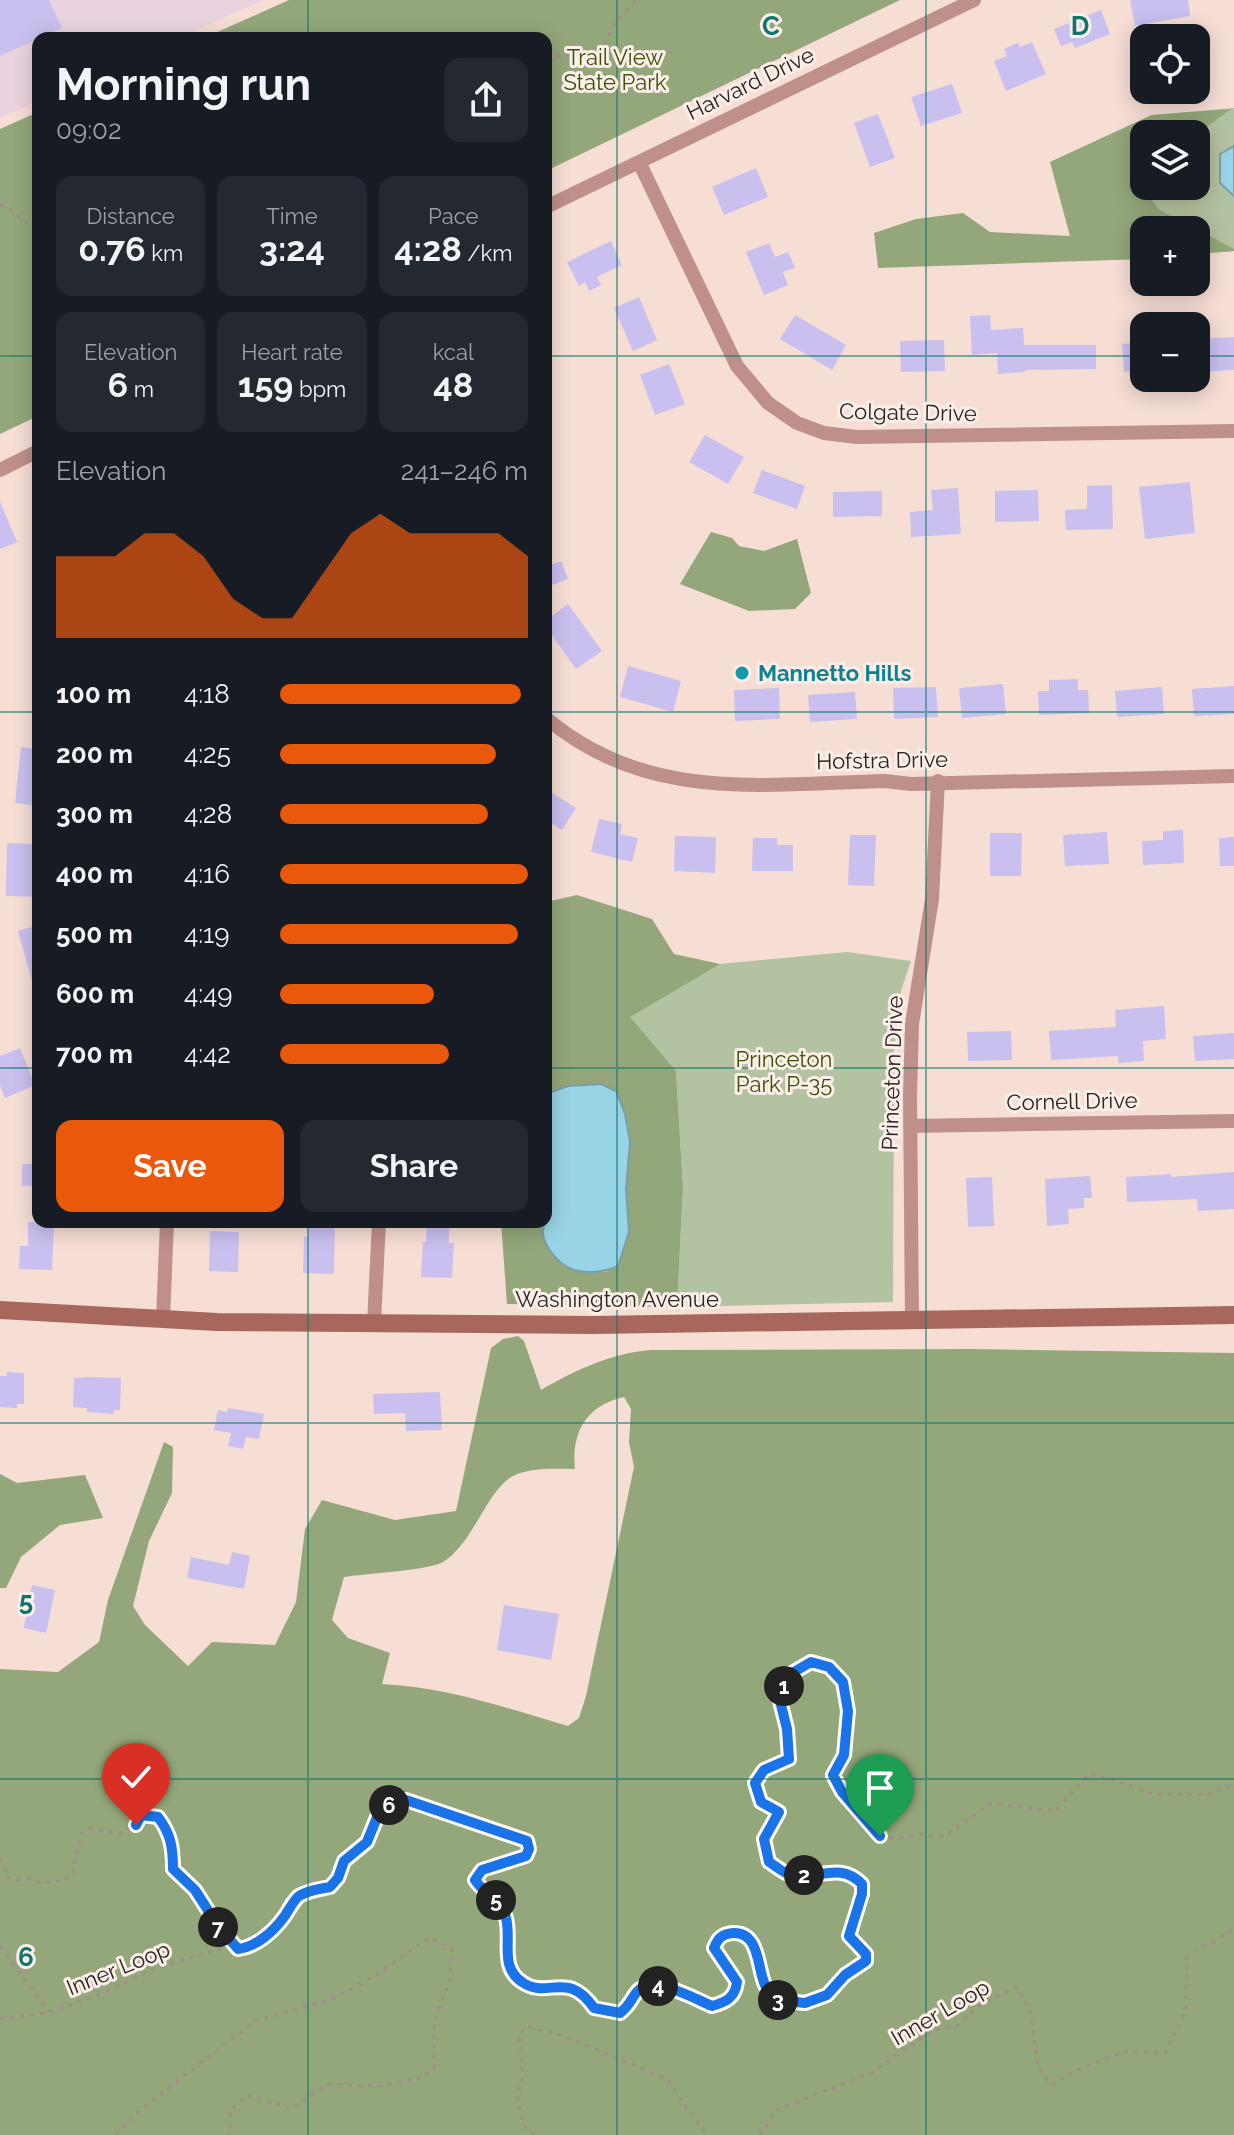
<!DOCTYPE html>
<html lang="en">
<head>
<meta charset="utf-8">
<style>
	body { margin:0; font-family:Raleway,sans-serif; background:#242831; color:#f1f3f6; height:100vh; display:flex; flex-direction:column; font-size:30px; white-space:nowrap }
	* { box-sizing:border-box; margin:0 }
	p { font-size:26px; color:#9ea1a6 }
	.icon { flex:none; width:44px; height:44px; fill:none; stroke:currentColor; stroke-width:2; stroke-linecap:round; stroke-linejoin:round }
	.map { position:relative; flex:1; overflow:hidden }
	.details { position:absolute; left:32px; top:32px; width:520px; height:1196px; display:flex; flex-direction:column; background:#171b24; border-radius:16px; box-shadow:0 4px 20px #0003 }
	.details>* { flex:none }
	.controls { position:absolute; left:1130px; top:24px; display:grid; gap:16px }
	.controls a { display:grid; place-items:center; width:80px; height:80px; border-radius:16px; background:#171b24; box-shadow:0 4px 20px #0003; font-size:40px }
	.pin { position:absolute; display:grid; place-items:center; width:68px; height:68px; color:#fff; margin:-82px -34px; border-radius:50% 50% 50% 0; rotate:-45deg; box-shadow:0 0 8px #0007 }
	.pin .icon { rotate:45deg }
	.km { position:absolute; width:40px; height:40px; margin:-20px; border-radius:50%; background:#222; color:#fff; font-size:22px; line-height:40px; text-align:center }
	.round { display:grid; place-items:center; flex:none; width:84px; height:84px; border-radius:16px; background:#242831 }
	.summary { display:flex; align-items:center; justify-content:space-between; height:136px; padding:0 24px }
	h1 { font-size:44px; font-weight:700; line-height:60px }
	.metrics { display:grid; grid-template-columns:repeat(3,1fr); gap:12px; height:136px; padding:8px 24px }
	.metrics div { display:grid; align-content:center; border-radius:16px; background:#242831; text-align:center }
	.metrics b { font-size:34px; font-weight:700 }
	.metrics small { font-size:22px; font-weight:400 }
	.metrics p { font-size:22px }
	.chart { height:224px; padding:16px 24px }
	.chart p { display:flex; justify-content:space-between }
	.chart svg { width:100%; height:144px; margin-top:8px; fill:#ea580c; opacity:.7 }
	.action { display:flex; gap:16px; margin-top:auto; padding:16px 24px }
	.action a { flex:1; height:92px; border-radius:16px; background:#ea580c; color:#fff; font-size:32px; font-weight:700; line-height:92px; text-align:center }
	.action a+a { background:#242831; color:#f1f3f6 }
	ul { padding:0 24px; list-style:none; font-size:26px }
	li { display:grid; grid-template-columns:128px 96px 1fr; align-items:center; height:60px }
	li i { height:20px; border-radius:10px; background:#ea580c }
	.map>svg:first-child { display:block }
	.industrial { fill:#ead3de }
	.green { fill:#b3c2a0; fill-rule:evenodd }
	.forest { fill:#94a77a; fill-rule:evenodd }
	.water { fill:#98d4e6; stroke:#789fab; stroke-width:2 }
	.building { fill:#c9c0ef }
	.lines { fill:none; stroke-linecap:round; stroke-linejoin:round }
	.path { stroke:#a08f88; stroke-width:3; stroke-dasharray:4 6; stroke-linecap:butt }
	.street { stroke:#be9089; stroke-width:14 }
	.secondary { stroke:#a8675d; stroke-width:18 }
	.route-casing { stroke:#fff; stroke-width:16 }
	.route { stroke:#1a73e8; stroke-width:10 }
	.grid { fill:none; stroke:#0f766e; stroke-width:2; stroke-opacity:0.55 }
	.culture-dot { fill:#0f9aa8; stroke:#fceee8; stroke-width:3 }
	.labels { text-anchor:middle; stroke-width:6; stroke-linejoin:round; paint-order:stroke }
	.park-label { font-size:22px; fill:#3b510a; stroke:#fceee8 }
	.street-label { font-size:22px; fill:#2c2420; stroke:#fceee8 }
	.culture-label { font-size:22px; font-weight:bold; fill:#0d838f; stroke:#fceee8; text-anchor:start }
	.grid-label { font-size:26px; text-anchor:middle; font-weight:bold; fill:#0f766e; stroke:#fceee8; stroke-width:6; stroke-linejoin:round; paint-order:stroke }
</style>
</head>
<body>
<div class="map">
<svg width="1234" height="2135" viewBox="0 0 1234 2135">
	<rect width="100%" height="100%" fill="#f6ded5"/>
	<path class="industrial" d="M0,0h264l-85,38h-141v63l-38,17z"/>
	<path class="green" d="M1234,108v38l-14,8v29l14,13v55l-38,3v-24h-52v29l-94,-97 102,-47zM1144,134h52v52h-52z
		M847,952l64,9 -10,30 -7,60 -1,251 -216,5 6,-119 -7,-117 -68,-53 112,-54z"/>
	<path class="forest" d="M289,0h611l-354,171v-133h-342z
		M1231,109l-35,26 -52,-1v54l14,21 76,40v2l-38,3v-24h-52v29l-266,9 -4,-35 42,-14 47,-6 27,19 80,4 -20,-74 102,-47z
		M38,112v304l-38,18v-305z
		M711,532l21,6 7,8 25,5 33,-12 14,54 -16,16 -46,2 -69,-27z
		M577,895l75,24 22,35 46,10 -90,53 46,54 7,117 -6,119 -170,-3 -6,-82h43c-1,8 1,11 5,18 15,32 25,30 57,32l23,-40 -13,-141c-24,-10 -46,-6 -70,3v-192z
		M518,1336l6,5 17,49c34,-20 71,-37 110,-40l321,-1 262,4v782h-1234v-466l58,3 41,-30 9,-42 56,-158 9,5 -1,46 -23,48 -16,65 12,19 43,41 24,-24 63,3 21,-43 9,-73 17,-29 73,20 61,-9 35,-163 12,-9zM624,1397l7,12 -2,33 5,25 -48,229 -7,22 -11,8c-61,-18 -122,-39 -186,-42l8,-31 -42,-15 -16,-18 12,-43c18,-3 87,-7 99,-15 30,-18 45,-74 70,-86 19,-9 41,-7 62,-7 -4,-37 12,-64 49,-72z
		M0,1474l17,9 68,-8 18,43 -43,7 -39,32 -15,31h-6z"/>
	<path class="water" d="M1234,146v50l-14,-13v-29z
		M601,1084l15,7 9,23 5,28 -4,47 3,43 -11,34c-12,6 -30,8 -44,4 -17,-6 -39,-32 -28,-48l3,-49 -3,-11v-68l22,-8z"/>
	<path class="building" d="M0,0h49l13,28 -62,28z
		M1130,0h58l2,16 -55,10z
		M1101,10l9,24 -35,14 -3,-6 -11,4 -7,-17z
		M1032,42l14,32 -40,17 -12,-30 13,-5 -3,-7 14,-6 2,4z
		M952,84l10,29 -41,13 -10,-29z
		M878,114l17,44 -25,9 -16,-44z
		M756,168l12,29 -44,18 -12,-28z
		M611,241l11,24 -25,12 4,8 -12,6 -4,-9 -6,4 -12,-24z
		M769,243l6,14 13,-5 7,16 -12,4 5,13 -24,10 -18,-43z
		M639,297l18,43 -24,11 -19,-43z
		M795,315l51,30 -14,25 -52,-31z
		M990,315l1,15 32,-2 1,17h72v24l-71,1v2l-27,2 -1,-21 -25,2 -2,-39z
		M1234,337v33l-35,2 -1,-33z
		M944,340l1,31 -44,1 -1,-31z
		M1144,343v27l-20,2 -2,-28z
		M669,364l16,40 -30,11 -15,-40z
		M705,435l39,22 -16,27 -39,-22z
		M762,470l43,16 -8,23 -44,-16z
		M1190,482l5,51 -50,6 -6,-52z
		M1112,485l1,44 -47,1 -1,-20 22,-1v-23z
		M958,488l3,46 -50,3 -1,-25 23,-2 -2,-20z
		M1038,490l1,31 -44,1v-31z
		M882,491v25l-49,1v-25z
		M0,502l17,40 -17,7z
		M561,561l7,18 -22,8v-20z
		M568,604l34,47 -26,18 -30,-42v-7z
		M628,666l53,15 -8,31 -53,-15z
		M1078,679v11h10l1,23 -50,2 -1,-24h11v-11z
		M1003,684l3,30 -44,4 -3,-30z
		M1234,686v28l-40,2 -2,-27z
		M936,687l2,30 -44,2 -1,-31z
		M1162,687l2,27 -47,3 -2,-26z
		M779,688l1,31 -45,2 -1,-31z
		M855,692l2,27 -47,3 -2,-27z
		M21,747l17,2v57l-23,-3z
		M546,789l30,19 -14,22 -16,-10z
		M599,819l23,5 -2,10 18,4 -6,24 -41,-10z
		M1183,830l1,33 -41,2 -1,-24 21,-1v-9z
		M1107,832l2,32 -44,2 -2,-31z
		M990,833h32l-1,43h-31z
		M850,835h26l-2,51 -26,-1z
		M675,836l41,1 -1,36 -41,-2z
		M1234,837v29h-14l-1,-28z
		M753,838h24v7h16v26h-41z
		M7,843l28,1 -1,31h4v22l-32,-1z
		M38,925v63h-4l-16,-57z
		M1164,1006l2,33 -23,2 1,20 -26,2v-7l-67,4 -2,-29 67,-4 -1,-17z
		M1011,1031l1,29 -44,1 -1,-29z
		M1234,1033v26l-39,2 -2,-25z
		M20,1048l15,37 -30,13 -5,-12v-30z
		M22,1164h16v22h-16z
		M1234,1172v37l-36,2 -1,-12 -70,3 -1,-25 45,-3v3z
		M1090,1176l2,22h-8v10l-16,1 1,15 -22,2 -2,-47z
		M992,1177l2,49 -26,1 -2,-49z
		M28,1222h26l-2,48 -33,-1 1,-23h8z
		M309,1222h26l-1,52 -31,-1 1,-36h4z
		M427,1222h22v21h5l-2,35 -31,-1 2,-35h3z
		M210,1231l29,1 -1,40 -29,-1z
		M7,1372l17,1v31h-7v4l-17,-1v-31h7z
		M86,1377l35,1 -1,32h-6l-1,4 -26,-2v-4l-14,-1 1,-29z
		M440,1392l2,38 -36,1 -1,-18 -31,1 -1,-20z
		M228,1408l36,6 -5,25 -13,-2 -3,12 -15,-3 3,-13 -17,-3 4,-20 9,2z
		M232,1552l18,4 -6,33 -57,-11 4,-21 38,8z
		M32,1585l23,5 -9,43 -22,-5z
		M504,1605l55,9 -8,46 -54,-10z"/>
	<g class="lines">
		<path class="path" d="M546,58l49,-8 9,-6 12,-22 21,-22
			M0,205l9,3 29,24
			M0,1858l8,19 10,3 11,-2 9,4h17l17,-6 9,-42 8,-6 30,6 17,-9 5,-10 17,2c13,17 15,31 15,52l22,21 23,36 15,18
			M0,1946l49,66
			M0,2019l49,-7 52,-18 55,-26 77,-24 5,5 11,-1 15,-11 17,-16 16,-24 17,-7 16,-3c7,-8 9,-19 16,-27 5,-7 14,-11 20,-17 16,-20 6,-40 40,-43l121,41 2,8 -3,7 -44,14 -7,10c8,13 26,20 31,37 8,24 -9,59 25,69 11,4 25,-2 37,0 16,4 17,16 28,23 7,4 17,2 24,4 12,-8 12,-18 20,-24 17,-12 55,10 72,17 14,-5 22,-8 25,-24l-23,-34c4,-10 8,-14 19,-15 27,0 24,35 32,52 3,6 9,11 13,15l27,3 22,-8 18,-20 21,-14v-7l-17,-18 13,-42v-10c-25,-25 -47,0 -76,-11 -6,-3 -12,-8 -17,-11l-5,-23 15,-27 -18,-10 -6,-19 9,-13 25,-11 -2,-30 -7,-28 7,-25 24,-14 18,5 14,15 5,29 -4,44 -11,20 9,17 38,44 14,3 28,-5 21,3 48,-34 64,8 33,-37 27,6 40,15 55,-1 24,-10
			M116,2135l24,-25 115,-89 77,-22 41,-22 57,-40 22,12 -2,31 -16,42v45l-11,11 -46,8 -49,-2 -36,25 -45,-14 -16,15 -2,25
			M534,2135l-11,-10 -6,-28 6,-19 -4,-42 8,-10 45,13 95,40 39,56
			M760,2135l16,-25 95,-37 62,-43 24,-4 23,-21 36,-18 14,23 8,57 13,18 30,-17 46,-17 38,2 21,-42 1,-54 47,-28"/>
		<path class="street" d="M639,162l98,204 31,37 29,20 27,10 33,4 377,-6
			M546,207l428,-207
			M0,470l38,-19
			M546,718c101,85 216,66 339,63l26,3 323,-8
			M910,1126l324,-5
			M163,1319l4,-97
			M912,1320l-2,-225 2,-71 20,-125 6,-118
			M374,1323l5,-101"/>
		<path class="secondary" d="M0,1310l217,12 377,3 640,-10"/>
	</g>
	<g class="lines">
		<defs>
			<path id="route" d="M136,1825l5,-10 17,2c13,17 15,31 15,52l22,21 23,36 20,23c18,-2 35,-17 46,-32 5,-7 9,-16 15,-21 10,-6 21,-7 31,-9l8,-9 6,-17 23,-19 13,-32 14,-9 12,-1 121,41 2,8 -3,7 -44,14 -7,10c9,14 27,20 31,38 6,22 -7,49 16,64 26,18 45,-13 72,26l26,5c12,-9 12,-18 20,-24 17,-12 55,10 72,17 14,-4 23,-8 25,-24l-23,-34c4,-10 8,-14 19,-15 27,-1 24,35 32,52 3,5 9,11 13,15l27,3 22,-8 18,-20 21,-14v-7l-17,-18 13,-42v-10c-25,-25 -47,0 -76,-11 -6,-3 -12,-8 -17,-11l-5,-23 15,-27 -18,-10 -6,-19 9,-13 25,-11 -2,-30 -7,-28 7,-25 24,-14 18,5 14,15 5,29 -4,44 -11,20 9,17 38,44"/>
		</defs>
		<use href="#route" class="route-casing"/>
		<use href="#route" class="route"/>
	</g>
	<path class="grid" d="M308,0v38M617,0v2135M926,0v2135M0,356h38M546,356h598M1196,356h38M0,712h38M546,712h688M0,1068h38M546,1068h688M308,1222v913M0,1423h1234M0,1779h1234"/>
	<circle class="culture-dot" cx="742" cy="673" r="8"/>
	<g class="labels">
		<g class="park-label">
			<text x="615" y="65">Trail View<tspan x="615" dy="25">State Park</tspan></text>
			<text x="784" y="1067">Princeton<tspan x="784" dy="25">Park P-35</tspan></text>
		</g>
		<g class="street-label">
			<text transform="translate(750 83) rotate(-26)" y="8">Harvard Drive</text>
			<text transform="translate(908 412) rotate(1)" y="8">Colgate Drive</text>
			<text transform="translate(882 760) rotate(-1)" y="8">Hofstra Drive</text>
			<text transform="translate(892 1073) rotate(-88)" y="8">Princeton Drive</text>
			<text transform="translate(1072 1101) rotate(-1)" y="8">Cornell Drive</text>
			<text x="617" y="1307">Washington Avenue</text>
			<text transform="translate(118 1968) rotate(-22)" y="8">Inner Loop</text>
			<text transform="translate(940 2012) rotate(-30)" y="8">Inner Loop</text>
		</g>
		<g class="culture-label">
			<text x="758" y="681">Mannetto Hills</text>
		</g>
	</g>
	<g class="grid-label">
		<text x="771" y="35">C</text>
		<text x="1080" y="35">D</text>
		<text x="26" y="1610">5</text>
		<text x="26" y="1966">6</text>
	</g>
</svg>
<div class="controls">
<a><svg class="icon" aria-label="locate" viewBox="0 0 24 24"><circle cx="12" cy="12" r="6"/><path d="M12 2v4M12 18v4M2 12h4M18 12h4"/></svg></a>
<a><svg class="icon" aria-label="layers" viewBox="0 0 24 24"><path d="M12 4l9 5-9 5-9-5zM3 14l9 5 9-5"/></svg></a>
<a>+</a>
<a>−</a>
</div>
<div class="pin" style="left:880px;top:1836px;background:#1e9e55"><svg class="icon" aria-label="arrive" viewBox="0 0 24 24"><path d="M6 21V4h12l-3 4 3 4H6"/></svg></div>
<div class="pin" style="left:136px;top:1825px;background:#d93025"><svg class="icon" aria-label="check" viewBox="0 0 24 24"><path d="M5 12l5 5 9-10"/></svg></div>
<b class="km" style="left:784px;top:1686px">1</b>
<b class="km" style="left:804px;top:1875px">2</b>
<b class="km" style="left:778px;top:2000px">3</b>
<b class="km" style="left:658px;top:1986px">4</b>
<b class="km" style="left:496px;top:1900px">5</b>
<b class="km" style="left:389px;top:1805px">6</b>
<b class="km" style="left:218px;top:1927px">7</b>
<section class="details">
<div class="summary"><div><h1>Morning run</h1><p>09:02</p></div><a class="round"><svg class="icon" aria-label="share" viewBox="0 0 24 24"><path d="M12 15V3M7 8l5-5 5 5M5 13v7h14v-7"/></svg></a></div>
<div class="metrics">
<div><p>Distance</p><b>0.76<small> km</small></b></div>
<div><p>Time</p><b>3:24</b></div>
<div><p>Pace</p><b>4:28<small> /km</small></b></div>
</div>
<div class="metrics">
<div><p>Elevation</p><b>6<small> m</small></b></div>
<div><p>Heart rate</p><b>159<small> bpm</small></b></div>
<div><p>kcal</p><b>48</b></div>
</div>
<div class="chart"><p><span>Elevation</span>241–246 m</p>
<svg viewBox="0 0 160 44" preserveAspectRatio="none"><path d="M0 44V19L10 19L20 19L30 12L40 12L50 19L60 32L70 38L80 38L90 25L100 12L110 6L120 12L130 12L140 12L150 12L160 19V44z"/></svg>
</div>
<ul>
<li><b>100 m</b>4:18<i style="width:97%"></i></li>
<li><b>200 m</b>4:25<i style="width:87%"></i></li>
<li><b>300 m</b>4:28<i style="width:84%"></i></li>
<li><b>400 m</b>4:16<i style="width:100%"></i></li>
<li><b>500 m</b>4:19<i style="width:96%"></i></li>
<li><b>600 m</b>4:49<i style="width:62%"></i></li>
<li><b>700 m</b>4:42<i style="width:68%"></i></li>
</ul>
<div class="action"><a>Save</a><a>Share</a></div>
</section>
</div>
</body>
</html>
